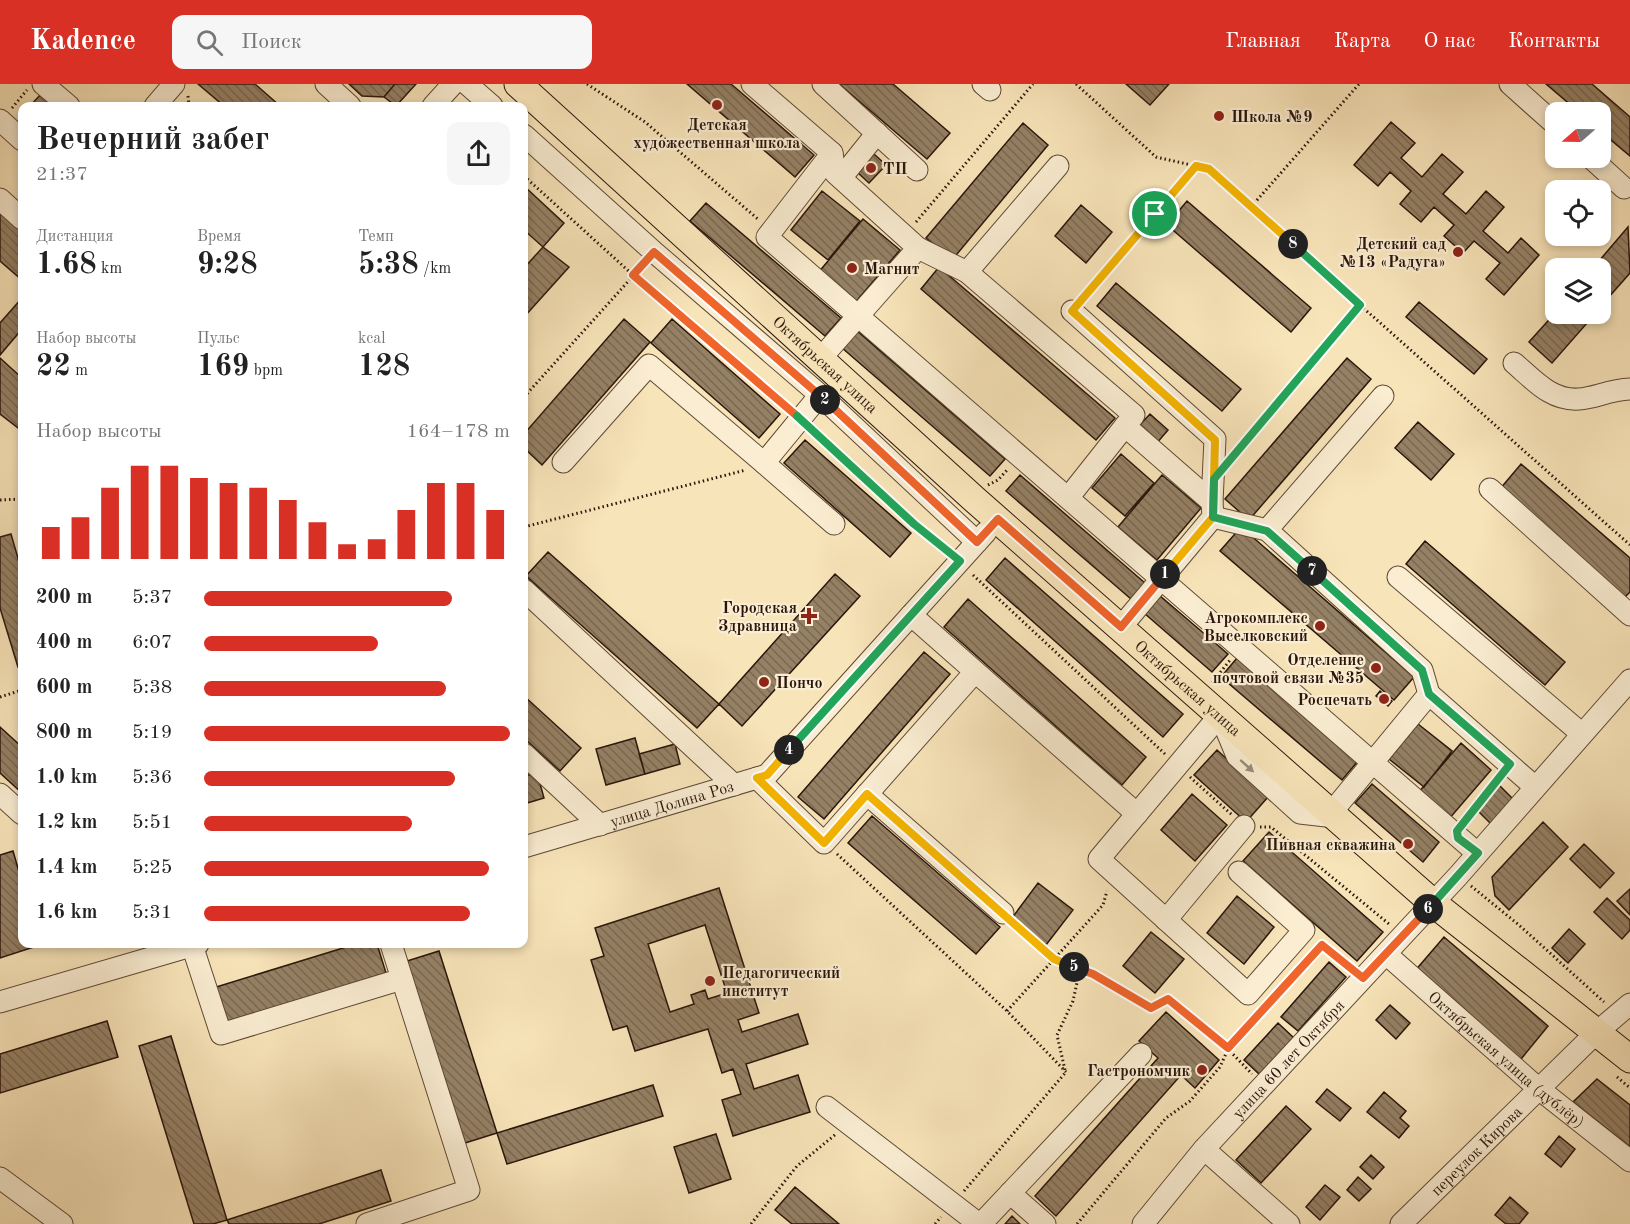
<!DOCTYPE html>
<html lang="ru">
<head>
<meta charset="utf-8">
<style>
	body { margin:0; font-family:"Old Standard TT",serif; background:#f6f6f6; color:#222; height:100vh; display:flex; flex-direction:column; font-size:22px; white-space:nowrap }
	* { box-sizing:border-box; margin:0 }
	p { font-size:20px; color:#767676 }
	.icon { flex:none; width:33px; height:33px; fill:none; stroke:currentColor; stroke-width:2; stroke-linecap:round; stroke-linejoin:round }
	.map { position:relative; flex:1; overflow:hidden }
	.sheet { position:absolute; left:18px; top:18px; width:510px; height:846px; display:flex; flex-direction:column; background:#fff; border-radius:12px; box-shadow:0 3px 9px #0003 }
	.sheet>* { flex:none }
	.needle { width:39px; rotate:250deg }
	.fabs { position:absolute; left:1545px; top:18px; display:grid; gap:12px }
	.fabs a { display:grid; place-items:center; width:66px; height:66px; border-radius:12px; background:#fff; box-shadow:0 3px 9px #0003; font-size:30px }
	.pin { position:absolute; display:grid; place-items:center; width:51px; height:51px; color:#fff; margin:-26px; border:3px solid #fff; border-radius:50%; box-shadow:0 2px 6px #0007 }
	.km { position:absolute; width:30px; height:30px; margin:-15px; border-radius:50%; background:#222; color:#fff; font-size:16px; line-height:30px; text-align:center }
	.round { display:grid; place-items:center; flex:none; width:63px; height:63px; border-radius:12px; background:#f6f6f6 }
	.head { display:flex; align-items:center; justify-content:space-between; height:102px; padding:0 18px }
	h1 { font-size:33px; font-weight:600; line-height:45px }
	.figures { display:grid; grid-template-columns:repeat(3,1fr); gap:9px; height:102px; padding:6px 18px }
	.figures div { display:grid; align-content:center }
	.figures b { font-size:30px; font-weight:600 }
	.figures small { font-size:16px; font-weight:400 }
	.figures p { font-size:16px }
	.chart { height:168px; padding:12px 18px }
	.chart p { display:flex; justify-content:space-between }
	.chart svg { width:100%; height:108px; margin-top:6px; stroke:#d93025; stroke-width:6 }
	ul { padding:0 18px; list-style:none; font-size:20px }
	li { display:grid; grid-template-columns:96px 72px 1fr; align-items:center; height:45px }
	li i { height:15px; border-radius:8px; background:#d93025 }
	header { display:flex; align-items:center; gap:36px; box-sizing:border-box; height:84px; padding:0 30px; background:#d93025; color:#fff }
	header strong { font-size:28px }
	nav { display:flex; gap:33px; margin-inline-start:auto; font-size:21px }
	.search { width:420px; height:54px; background:#f6f6f6; display:flex; align-items:center; gap:15px; box-sizing:border-box; padding:0 21px; border-radius:12px; color:#767676; font-size:22px }
	.map>svg:first-child { display:block }
	.building { fill:url(#building-back-hatch); stroke:#2a150b; stroke-width:1.5; fill-rule:evenodd }
	.lines { fill:none; stroke-linecap:round; stroke-linejoin:round }
	.minor-casing { stroke:#5e4936; stroke-width:23 }
	.major-casing { stroke:#2a150b; stroke-width:29 }
	.path { stroke:#2a150b; stroke-width:3; stroke-dasharray:1.5 3; stroke-linecap:butt }
	.minor { stroke:#faedd2; stroke-width:21 }
	.major { stroke:#f8e4b9; stroke-width:27 }
	.oneway { fill:#9c8c78 }
	.split-1-casing { stroke:#fff; stroke-width:12 }
	.split-2-casing { stroke:#fff; stroke-width:12 }
	.split-3-casing { stroke:#fff; stroke-width:12 }
	.split-4-casing { stroke:#fff; stroke-width:12 }
	.split-5-casing { stroke:#fff; stroke-width:12 }
	.split-6-casing { stroke:#fff; stroke-width:12 }
	.split-7-casing { stroke:#fff; stroke-width:12 }
	.split-8-casing { stroke:#fff; stroke-width:12 }
	.split-9-casing { stroke:#fff; stroke-width:12 }
	.split-1 { stroke:#f5b400; stroke-width:8 }
	.split-2 { stroke:#f0652b; stroke-width:8 }
	.split-3 { stroke:#f0652b; stroke-width:8 }
	.split-4 { stroke:#22a559; stroke-width:8 }
	.split-5 { stroke:#f5b400; stroke-width:8 }
	.split-6 { stroke:#f0652b; stroke-width:8 }
	.split-7 { stroke:#22a559; stroke-width:8 }
	.split-8 { stroke:#22a559; stroke-width:8 }
	.split-9 { stroke:#f5b400; stroke-width:8 }
	.poi-dot { fill:#8f2418; stroke:#faedd2; stroke-width:2 }
	.labels { text-anchor:middle; stroke-width:4.5; stroke-linejoin:round; paint-order:stroke }
	.poi-label { font-size:16px; font-weight:bold; fill:#2a150b; stroke:#faedd2; text-anchor:end }
	.street-label { font-size:16px; fill:#2a150b; stroke:#faedd2 }
</style>
</head>
<body>
<header>
<strong>Kadence</strong>
<div class="search"><svg class="icon" aria-label="search" viewBox="0 0 24 24"><circle cx="10" cy="10" r="6"/><path d="M15 15l6 6"/></svg>Поиск</div>
<nav><a>Главная</a><a>Карта</a><a>О нас</a><a>Контакты</a></nav>
</header>
<div class="map">
<svg width="1630" height="1140" viewBox="0 0 1630 1140">
	<defs>
		<pattern id="building-back-hatch" width="6" height="6" patternUnits="userSpaceOnUse" patternTransform="scale(1.5)"><rect width="6" height="6" fill="#958165"/><path d="M-1 5l2 2M0 0l6 6M5-1l2 2" fill="none" stroke="#7a6851"/></pattern>
	</defs>
	<rect width="100%" height="100%" fill="#f8e4b9"/>
	<filter id="stains"><feTurbulence type="fractalNoise" baseFrequency=".00333" numOctaves="4"/><feColorMatrix values="0 0 0 0 .2 0 0 0 0 .09 0 0 0 0 .02 0 0 0 .5 -.17"/></filter>
	<radialGradient id="worn" r=".72"><stop offset=".6" stop-color="#630" stop-opacity="0"/><stop offset="1" stop-color="#630" stop-opacity=".3"/></radialGradient>
	<path class="building" d="M198,0h57l25,22h-56z
		M349,0h46l-11,13 -22,-1z
		M395,0h21l-20,22 -12,-9z
		M687,0h44l83,71 -19,22z
		M839,0h54l57,49 -23,26z
		M1126,0h43l-19,21z
		M1546,0h46l38,33v39l-30,-25v-19h-21z
		M41,10l14,12h-25z
		M1391,38l24,21 -14,15 21,19 20,-23 21,18 -20,22 23,20 20,-23 18,16 -21,24 25,22 13,-15 18,17 -35,40 -18,-16 14,-16 -26,-22 -11,12 -19,-17 10,-11 -20,-18 -13,15 -21,-18 11,-13 -21,-19 -12,14 -24,-21z
		M1023,39l25,22 -96,115 -26,-22z
		M874,70l12,11 -17,18 -12,-11z
		M524,102l40,37 -21,24 -19,-17z
		M822,107l38,30 -32,39 -37,-30z
		M1187,117l124,107 -20,24 -124,-107z
		M706,119l135,115 -16,18 -135,-115z
		M1081,121l31,27 -26,31 -31,-27z
		M0,123l22,20v53l-22,-19z
		M863,135l37,31 -46,54 -36,-31z
		M1628,143l2,46 -30,34v-39h-7z
		M543,163l26,20 -45,50v-49z
		M939,183l176,151 -19,22 -175,-151z
		M1116,199l125,106 -19,22 -125,-105z
		M22,214v31l-22,26v-32z
		M1419,218l68,57 -13,15 -68,-57z
		M1556,228l39,2 -43,49 -23,-21z
		M624,235l26,23 -108,123 -18,-17v-14z
		M672,235l108,95 -21,24 -108,-95z
		M856,246l149,129 -15,17 -149,-129z
		M0,274l22,20v53l-22,-17z
		M1347,274l24,21 -122,141 -24,-21z
		M1150,330l18,16 -12,14 -19,-16z
		M1418,338l36,32 -23,26 -36,-32z
		M805,356l106,93 -21,24 -106,-94z
		M1121,370l33,29 -29,33 -33,-28z
		M1521,380l109,94v34l-6,6 -124,-109z
		M1020,391l125,108 -14,16 -125,-108z
		M1162,391l39,33 -44,52 -39,-33z
		M1241,443l173,150 -20,23 -174,-149z
		M11,450l11,38v94l-4,1 -18,-59v-71z
		M1425,457l140,121 -20,23 -139,-121z
		M548,468l171,152 -22,24 -171,-152z
		M1005,474l178,156 -20,23 -177,-157z
		M835,490l25,22 -118,130 -23,-22z
		M1159,511l69,59 -16,18 -68,-59z
		M968,515l178,158 -24,28 -178,-158z
		M924,568l26,22 -126,145 -26,-22z
		M1237,574l121,103 -16,19 -121,-103z
		M1380,607l12,10 -4,5 -12,-10z
		M524,612l57,52 -21,23 -36,-33z
		M1418,640l34,27 -28,36 -35,-28z
		M0,643l22,20v46l-22,-20z
		M635,654l10,36 -39,11 -10,-36z
		M1461,659l30,27 -42,49 -31,-26z
		M675,660l5,20 -35,10 -6,-20z
		M1217,666l51,47 -22,25 -52,-47z
		M537,689l7,25 -20,6v-28z
		M1372,700l67,58 -16,20 -68,-59z
		M1499,701l15,15 -22,25 -15,-15z
		M1192,710l35,31 -32,36 -34,-31z
		M872,732l128,111 -24,27 -128,-111z
		M1543,738l25,25 -59,63 -14,-14 -3,-19z
		M1269,748l114,100 -26,29 -114,-100z
		M1584,760l30,29 -14,15 -30,-29z
		M13,767l9,31v62h21l-43,14v-103z
		M1038,799l35,27 -27,35 -34,-27z
		M719,804l40,125 -21,7 4,12 56,-18 10,30 -62,20 8,25 44,-14 12,37 -77,24 -11,-36 19,-6 -8,-25 -11,4 -14,-44 -73,22 -8,-25 -14,4 -22,-70 13,-4 -9,-28zM705,841l22,68 -19,6 -3,-9 -14,5 3,9 -24,8 -22,-68z
		M1630,805v26l-13,-14z
		M1237,812l37,31 -30,37 -37,-31z
		M1607,814l23,22v10l-8,9 -28,-27z
		M1569,845l16,15 -17,19 -16,-15z
		M1151,848l33,27 -29,34 -32,-27z
		M1444,853l104,89 -31,38 -103,-92z
		M356,860h21l9,29 -162,50 -11,-35z
		M439,867l58,182 -32,10 -58,-182z
		M1329,878l17,15 -48,54 -17,-14z
		M1390,921l20,18 -14,16 -20,-19z
		M1166,928l53,48 -24,28 -14,-13 -125,141 -21,-20 123,-138 -19,-17z
		M107,937l11,36 -118,36v-39z
		M1278,939l16,15 -34,37 -16,-15z
		M171,952l56,184 -14,4h-19l-55,-178z
		M1597,995l33,26v42l-57,-45z
		M653,1001l10,31 -156,48 -10,-31z
		M1327,1005l24,19 -11,13 -24,-19z
		M1384,1008l22,19 -6,7 9,8 -10,12 -32,-26z
		M1286,1022l25,23 -50,54 -25,-23z
		M716,1050l15,45 -42,14 -15,-46z
		M1559,1052l16,13 -14,18 -16,-13z
		M1371,1071l13,12 -11,12 -13,-12z
		M381,1086l10,31 -72,23h-90l-2,-4z
		M1358,1093l13,12 -12,12 -12,-11z
		M1325,1101l15,12 -20,23 -14,-13z
		M795,1103l44,37h-47l-17,-14z
		M1510,1113l18,16 -9,11h-13l-11,-9z
		M1012,1132l8,8h-15z"/>
	<g class="lines">
		<defs>
			<g id="minor">
				<path d="M43,0l26,22"/>
				<path d="M326,0l24,22"/>
				<path d="M467,0l25,22"/>
				<path d="M752,0l80,69 3,20 83,75 -97,110"/>
				<path d="M823,0l94,86"/>
				<path d="M983,0l7,6"/>
				<path d="M1510,0l46,41"/>
				<path d="M155,22l19,-22"/>
				<path d="M433,22l20,-22"/>
				<path d="M0,36l22,20"/>
				<path d="M524,51l130,117 166,143 157,147"/>
				<path d="M832,69l-65,84 710,616"/>
				<path d="M1591,74l33,30"/>
				<path d="M841,94l36,-45"/>
				<path d="M0,115l22,20"/>
				<path d="M918,164l49,24 167,143 -9,11 87,76 1,15 -92,110"/>
				<path d="M967,188l91,-106"/>
				<path d="M1072,227l143,128 -3,63"/>
				<path d="M1514,279c20,17 37,38 65,36 16,-1 30,-9 51,-10"/>
				<path d="M820,311l-56,68 70,61"/>
				<path d="M1383,312l-116,134 155,140 7,24"/>
				<path d="M563,378l86,-97 115,98"/>
				<path d="M1490,405l140,126"/>
				<path d="M1068,414l57,-72"/>
				<path d="M1213,433l54,13"/>
				<path d="M1398,493l184,157"/>
				<path d="M524,506l210,195"/>
				<path d="M911,531l226,199"/>
				<path d="M524,670l76,71"/>
				<path d="M757,694l67,65 150,-170"/>
				<path d="M0,710l22,20"/>
				<path d="M867,710l136,119"/>
				<path d="M1331,729l98,-119 106,93"/>
				<path id="s1" d="M524,763l243,-72 219,-243"/>
				<path d="M1239,788l65,58 -56,64 -149,-135 121,-144 17,41 63,57 35,4"/>
				<path d="M1166,836l78,-94"/>
				<path d="M192,861l29,89 181,-55"/>
				<path id="s2" d="M1386,870l153,135 91,72"/>
				<path d="M0,918l198,-58"/>
				<path d="M827,1023l152,117"/>
				<path d="M1204,1065l85,75"/>
				<path d="M0,1094l62,46"/>
				<path d="M1010,1109l35,31"/>
				<path d="M367,1140l102,-34 -78,-246"/>
				<path d="M981,1140l160,-170"/>
				<path id="s3" d="M1143,1140l61,-75 254,-273 172,-196"/>
				<path id="s4" d="M1401,1140l196,-192 33,-28"/>
			</g>
			<g id="major">
				<path id="s5" d="M518,0l456,415 459,404 197,156"/>
			</g>
		</defs>
		<use href="#minor" class="minor-casing"/>
		<use href="#major" class="major-casing"/>
		<path class="path" d="M587,0l58,38 114,98
			M1076,0l80,73 53,12 151,136
			M188,12l1,10
			M12,24l15,-18
			M524,92l109,99 154,133
			M1251,123l108,-123
			M916,138l117,-138
			M1083,214l112,-131
			M524,313l119,-132
			M812,346l134,120
			M1232,372l128,-151 270,240
			M988,401l10,-5 10,-11
			M0,416l22,-1
			M524,443l222,-57
			M973,491l192,179
			M1212,599l18,-23
			M0,613l22,-7
			M1190,693l42,38
			M1466,735l33,-42
			M1260,743h11l118,97
			M837,770l170,157 59,61
			M1471,802l48,39 85,77
			M1015,841l39,34 39,15 58,34 17,-9 60,50 24,25
			M1320,860l30,24
			M1007,927l96,-106 4,-14
			M1065,986l-8,-35 16,-34 7,-32
			M1617,993l13,11
			M964,1107l102,-119
			M751,1140l46,-58 39,-32
			M935,1140l6,-7
			M1077,1140l89,-106 24,-17 30,-34 8,-18 94,-104"/>
		<use href="#minor" class="minor"/>
		<use href="#major" class="major"/>
	</g>
	<defs><path id="oneway-solid" d="M-6-.8H1V-3.2L6.5 0L1 3.2V.8H-6Z" transform="scale(1.5)"/></defs>
	<use class="oneway" href="#oneway-solid" transform="translate(1247 682) rotate(42)"/>
	<g class="lines">
		<defs>
			<path id="split-1" d="M1155,130l-83,97 143,129 -2,77 -48,57"/>
			<path id="split-2" d="M825,316l152,142 21,-23 123,108 44,-53"/>
			<path id="split-3" d="M797,332l-164,-141 21,-23 171,148"/>
			<path id="split-4" d="M789,666l171,-189 -46,-37 -117,-108"/>
			<path id="split-5" d="M789,666l-22,25 -10,3 67,65 43,-49 187,165 20,8"/>
			<path id="split-6" d="M1074,883l19,7 58,34 17,-9 60,49 94,-103 41,33 65,-69"/>
			<path id="split-7" d="M1312,487l110,99 7,24 81,70 -53,67 1,7 20,15 -50,56"/>
			<path id="split-8" d="M1293,160l67,61 -146,174 -1,38 54,14 45,40"/>
			<path id="split-9" d="M1155,130l41,-48 13,3 84,75"/>
		</defs>
		<use href="#split-1" class="split-1-casing"/>
		<use href="#split-2" class="split-2-casing"/>
		<use href="#split-3" class="split-3-casing"/>
		<use href="#split-4" class="split-4-casing"/>
		<use href="#split-5" class="split-5-casing"/>
		<use href="#split-6" class="split-6-casing"/>
		<use href="#split-7" class="split-7-casing"/>
		<use href="#split-8" class="split-8-casing"/>
		<use href="#split-9" class="split-9-casing"/>
		<use href="#split-1" class="split-1"/>
		<use href="#split-2" class="split-2"/>
		<use href="#split-3" class="split-3"/>
		<use href="#split-4" class="split-4"/>
		<use href="#split-5" class="split-5"/>
		<use href="#split-6" class="split-6"/>
		<use href="#split-7" class="split-7"/>
		<use href="#split-8" class="split-8"/>
		<use href="#split-9" class="split-9"/>
	</g>
	<g class="poi-dot">
		<circle cx="717" cy="21" r="6"/>
		<circle cx="1219" cy="32" r="6"/>
		<circle cx="871" cy="84" r="6"/>
		<circle cx="1458" cy="168" r="6"/>
		<circle cx="852" cy="184" r="6"/>
		<path d="M806 523h6v6h6v6h-6v6h-6v-6h-6v-6h6z"/>
		<circle cx="1320" cy="542" r="6"/>
		<circle cx="1376" cy="584" r="6"/>
		<circle cx="764" cy="598" r="6"/>
		<circle cx="1384" cy="615" r="6"/>
		<circle cx="1408" cy="760" r="6"/>
		<circle cx="710" cy="897" r="6"/>
		<circle cx="1202" cy="986" r="6"/>
	</g>
	<g class="labels">
		<g class="poi-label">
			<text x="1231" y="38" text-anchor="start">Школа №9</text>
			<text x="717" y="46" text-anchor="middle">Детская<tspan x="717" dy="18">художественная школа</tspan></text>
			<text x="883" y="90" text-anchor="start">ТП</text>
			<text x="1446" y="165">Детский сад<tspan x="1446" dy="18">№13 «Радуга»</tspan></text>
			<text x="864" y="190" text-anchor="start">Магнит</text>
			<text x="797" y="529">Городская<tspan x="797" dy="18">Здравница</tspan></text>
			<text x="1308" y="539">Агрокомплекс<tspan x="1308" dy="18">Выселковский</tspan></text>
			<text x="1364" y="581">Отделение<tspan x="1364" dy="18">почтовой связи №35</tspan></text>
			<text x="776" y="604" text-anchor="start">Пончо</text>
			<text x="1372" y="621">Роспечать</text>
			<text x="1396" y="766">Пивная скважина</text>
			<text x="722" y="894" text-anchor="start">Педагогический<tspan x="722" dy="18">институт</tspan></text>
			<text x="1190" y="992">Гастрономчик</text>
		</g>
		<g class="street-label">
			<text dy="6" stroke="none"><textPath href="#s5" startOffset="416">Октябрьская улица</textPath></text>
			<text dy="6" stroke="none"><textPath href="#s5" startOffset="902">Октябрьская улица</textPath></text>
			<text dy="6" stroke="none"><textPath href="#s1" startOffset="154">улица Долина Роз</textPath></text>
			<text dy="6" stroke="none"><textPath href="#s3" startOffset="220">улица 60 лет Октября</textPath></text>
			<text dy="6" stroke="none"><textPath href="#s2" startOffset="160">Октябрьская улица (дублёр)</textPath></text>
			<text dy="6" stroke="none"><textPath href="#s4" startOffset="105">переулок Кирова</textPath></text>
		</g>
	</g>
	<rect width="100%" height="100%" filter="url(#stains)"/>
	<rect width="100%" height="100%" fill="url(#worn)"/>
</svg>
<div class="fabs">
<a><svg class="needle" viewBox="-14 -14 28 28"><path d="M0-13l5 13h-10z" fill="#e53935"/><path d="M0 13l5-13h-10z" fill="#767676"/></svg></a>
<a><svg class="icon" aria-label="locate" viewBox="0 0 24 24"><circle cx="12" cy="12" r="6"/><path d="M12 2v4M12 18v4M2 12h4M18 12h4"/></svg></a>
<a><svg class="icon" aria-label="layers" viewBox="0 0 24 24"><path d="M12 4l9 5-9 5-9-5zM3 14l9 5 9-5"/></svg></a>
</div>
<div class="pin" style="left:1155px;top:130px;background:#1e9e55"><svg class="icon" aria-label="arrive" viewBox="0 0 24 24"><path d="M6 21V4h12l-3 4 3 4H6"/></svg></div>
<b class="km" style="left:1165px;top:490px">1</b>
<b class="km" style="left:825px;top:316px">2</b>
<b class="km" style="left:789px;top:666px">4</b>
<b class="km" style="left:1074px;top:883px">5</b>
<b class="km" style="left:1428px;top:825px">6</b>
<b class="km" style="left:1312px;top:487px">7</b>
<b class="km" style="left:1293px;top:160px">8</b>
<section class="sheet">
<div class="head"><div><h1>Вечерний забег</h1><p>21:37</p></div><a class="round"><svg class="icon" aria-label="share" viewBox="0 0 24 24"><path d="M12 15V3M7 8l5-5 5 5M5 13v7h14v-7"/></svg></a></div>
<div class="figures">
<div><p>Дистанция</p><b>1.68<small> km</small></b></div>
<div><p>Время</p><b>9:28</b></div>
<div><p>Темп</p><b>5:38<small> /km</small></b></div>
</div>
<div class="figures">
<div><p>Набор высоты</p><b>22<small> m</small></b></div>
<div><p>Пульс</p><b>169<small> bpm</small></b></div>
<div><p>kcal</p><b>128</b></div>
</div>
<div class="chart"><p><span>Набор высоты</span>164–178 m</p>
<svg viewBox="0 0 160 44" preserveAspectRatio="none"><path d="M5 44V31M15 44V27M25 44V15M35 44V6M45 44V6M55 44V11M65 44V13M75 44V15M85 44V20M95 44V29M105 44V38M115 44V36M125 44V24M135 44V13M145 44V13M155 44V24"/></svg>
</div>
<ul>
<li><b>200 m</b>5:37<i style="width:81%"></i></li>
<li><b>400 m</b>6:07<i style="width:57%"></i></li>
<li><b>600 m</b>5:38<i style="width:79%"></i></li>
<li><b>800 m</b>5:19<i style="width:100%"></i></li>
<li><b>1.0 km</b>5:36<i style="width:82%"></i></li>
<li><b>1.2 km</b>5:51<i style="width:68%"></i></li>
<li><b>1.4 km</b>5:25<i style="width:93%"></i></li>
<li><b>1.6 km</b>5:31<i style="width:87%"></i></li>
</ul>
</section>
</div>
</body>
</html>
